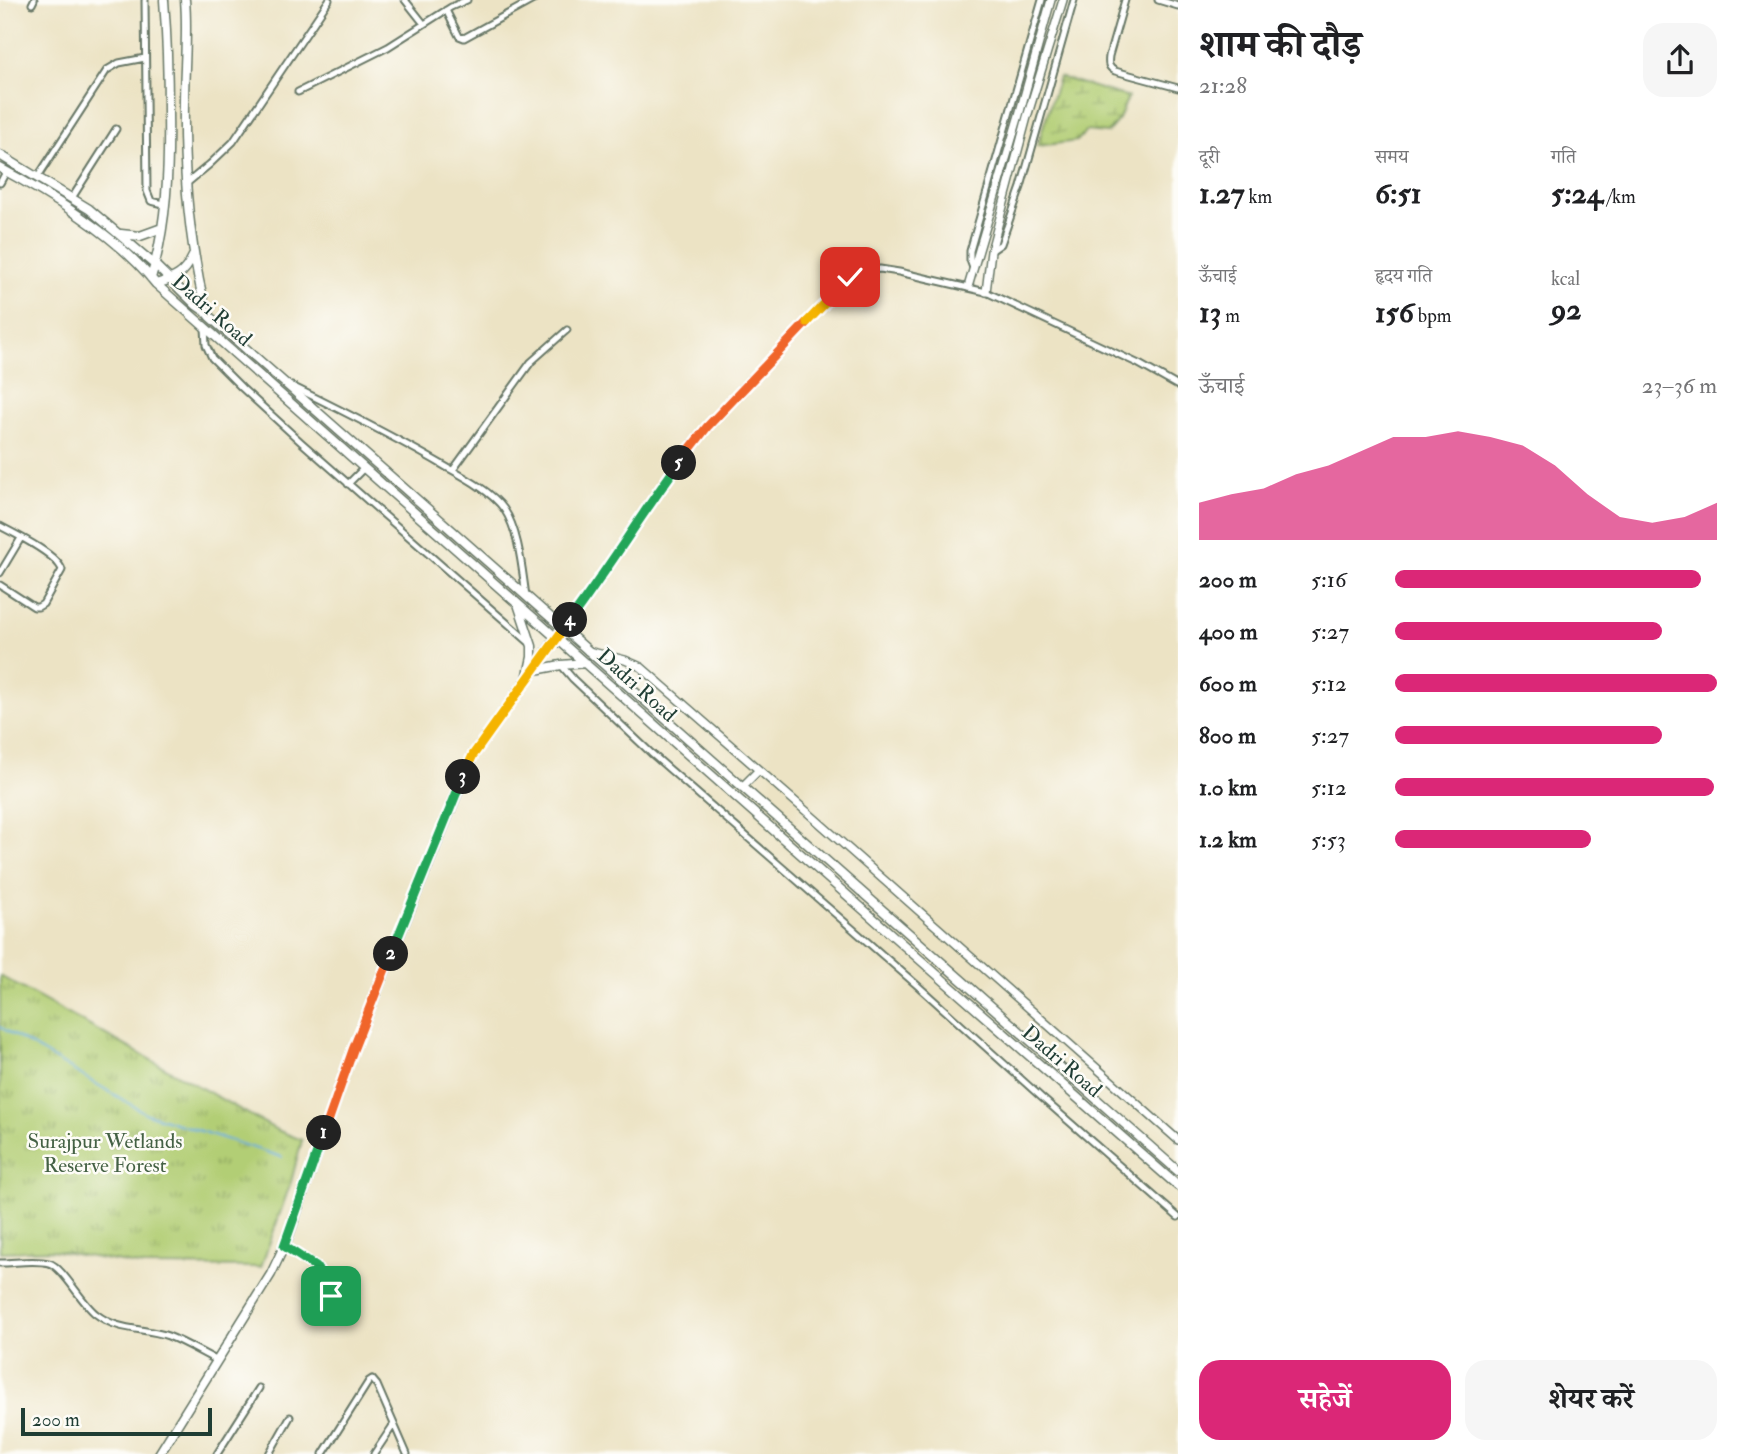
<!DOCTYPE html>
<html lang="hi">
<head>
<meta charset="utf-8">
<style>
	body { margin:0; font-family:"IM FELL Double Pica","Noto Serif Devanagari",serif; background:#f6f6f6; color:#202124; height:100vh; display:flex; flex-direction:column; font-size:26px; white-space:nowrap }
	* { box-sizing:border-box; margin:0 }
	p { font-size:23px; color:#757577 }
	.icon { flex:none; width:38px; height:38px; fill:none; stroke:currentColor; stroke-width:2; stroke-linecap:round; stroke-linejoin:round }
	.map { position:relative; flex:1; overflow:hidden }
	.details { display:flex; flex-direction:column; background:#fff; width:560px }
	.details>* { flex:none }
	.scale { position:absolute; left:21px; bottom:18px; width:191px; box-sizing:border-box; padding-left:7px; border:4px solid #1f3d34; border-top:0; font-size:19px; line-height:24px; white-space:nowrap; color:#1f3d34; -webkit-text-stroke:5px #fdfcf7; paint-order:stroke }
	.pin { position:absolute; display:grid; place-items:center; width:60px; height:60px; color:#fff; margin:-30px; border-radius:14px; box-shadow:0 4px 10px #0006 }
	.km { position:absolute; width:35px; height:35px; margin:-18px; border-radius:50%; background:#222; color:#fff; font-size:19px; line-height:35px; text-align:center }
	.round { display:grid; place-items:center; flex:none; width:74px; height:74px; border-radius:21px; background:#f6f6f6 }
	.summary { display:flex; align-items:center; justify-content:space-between; height:119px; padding:0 21px }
	h1 { font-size:38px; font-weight:700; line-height:52px }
	.stats { display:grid; grid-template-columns:repeat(3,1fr); gap:10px; height:119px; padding:7px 21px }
	.stats div { display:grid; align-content:center }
	.stats b { font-size:30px; font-weight:700 }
	.stats small { font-size:19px; font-weight:400 }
	.stats p { font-size:19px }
	.chart { height:196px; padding:14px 21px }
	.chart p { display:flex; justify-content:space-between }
	.chart svg { width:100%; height:126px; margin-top:7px; fill:#db2777; opacity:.7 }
	.primary-button { display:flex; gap:14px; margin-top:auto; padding:14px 21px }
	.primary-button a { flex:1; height:80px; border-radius:21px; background:#db2777; color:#fff; font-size:28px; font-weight:700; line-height:80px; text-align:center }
	.primary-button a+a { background:#f6f6f6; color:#202124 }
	ul { padding:0 21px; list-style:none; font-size:23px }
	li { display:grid; grid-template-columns:112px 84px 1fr; align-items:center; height:52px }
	li i { height:18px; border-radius:9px; background:#db2777 }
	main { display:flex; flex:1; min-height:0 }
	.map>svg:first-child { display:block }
	.wetland { fill:url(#wetland-marsh); stroke:#688654; stroke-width:2 }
	.park { fill:url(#park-tufts); stroke:#688654; stroke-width:2 }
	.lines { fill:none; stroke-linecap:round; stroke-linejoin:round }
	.stream { stroke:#69aedf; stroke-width:2 }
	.minor-casing { stroke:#677766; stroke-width:9 }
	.tertiary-casing { stroke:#677766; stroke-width:10 }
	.secondary-casing { stroke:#677766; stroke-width:11 }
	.minor { stroke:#fff; stroke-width:5 }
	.tertiary { stroke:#fff; stroke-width:7 }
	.secondary { stroke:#fff; stroke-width:8 }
	.split-1-casing { stroke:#fff; stroke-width:14 }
	.split-2-casing { stroke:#fff; stroke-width:14 }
	.split-3-casing { stroke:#fff; stroke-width:14 }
	.split-4-casing { stroke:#fff; stroke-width:14 }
	.split-5-casing { stroke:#fff; stroke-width:14 }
	.split-6-casing { stroke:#fff; stroke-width:14 }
	.split-7-casing { stroke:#fff; stroke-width:14 }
	.split-1 { stroke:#22a559; stroke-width:9 }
	.split-2 { stroke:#f0652b; stroke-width:9 }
	.split-3 { stroke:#22a559; stroke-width:9 }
	.split-4 { stroke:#f5b400; stroke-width:9 }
	.split-5 { stroke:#22a559; stroke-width:9 }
	.split-6 { stroke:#f0652b; stroke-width:9 }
	.split-7 { stroke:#f5b400; stroke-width:9 }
	.labels { text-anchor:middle; stroke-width:5; stroke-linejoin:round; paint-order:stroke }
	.street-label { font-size:21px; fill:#1f3d34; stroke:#fdfcf7 }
	.park-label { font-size:21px; fill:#446144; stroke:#fdfcf7 }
</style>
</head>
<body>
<main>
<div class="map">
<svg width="1178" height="1454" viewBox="0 0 1178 1454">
	<defs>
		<pattern id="wetland-marsh" width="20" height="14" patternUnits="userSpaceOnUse" patternTransform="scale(1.75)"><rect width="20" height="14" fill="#b2ce75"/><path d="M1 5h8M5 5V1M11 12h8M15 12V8" fill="none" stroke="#90a861"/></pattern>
		<pattern id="park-tufts" width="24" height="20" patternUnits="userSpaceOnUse" patternTransform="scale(1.75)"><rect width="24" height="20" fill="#b2ce75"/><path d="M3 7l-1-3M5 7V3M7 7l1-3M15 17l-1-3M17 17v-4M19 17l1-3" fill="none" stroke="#90a861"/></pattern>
	</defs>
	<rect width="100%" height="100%" fill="#fdfcf7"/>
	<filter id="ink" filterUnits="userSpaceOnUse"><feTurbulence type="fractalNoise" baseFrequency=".0143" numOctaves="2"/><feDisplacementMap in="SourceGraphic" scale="14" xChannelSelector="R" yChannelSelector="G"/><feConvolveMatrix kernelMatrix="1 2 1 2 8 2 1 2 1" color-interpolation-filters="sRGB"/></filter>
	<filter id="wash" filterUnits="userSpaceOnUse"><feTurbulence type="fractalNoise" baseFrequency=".00686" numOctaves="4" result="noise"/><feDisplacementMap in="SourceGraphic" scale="28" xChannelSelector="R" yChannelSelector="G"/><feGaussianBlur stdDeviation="1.57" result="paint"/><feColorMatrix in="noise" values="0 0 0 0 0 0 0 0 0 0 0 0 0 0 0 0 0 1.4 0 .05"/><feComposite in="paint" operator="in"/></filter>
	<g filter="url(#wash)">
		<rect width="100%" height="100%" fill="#ece3c4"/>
		<path class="wetland" d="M1059,77l69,20 -9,22 -12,14 -21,-2 -9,10 -40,5z"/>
		<path class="park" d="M0,976l277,154 25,10 -11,42 -30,85 -117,-1 -93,-16 -51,2z"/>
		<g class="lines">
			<path class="stream" d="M0,1027l147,87 135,43"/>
		</g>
	</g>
	<g filter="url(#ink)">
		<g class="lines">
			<defs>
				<path id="minor" d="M145,0l2,191 4,10 13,3
					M405,0l19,24
					M1125,0l-16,56c-1,8 -1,11 6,15l63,17
					M1158,0l20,6
					M32,4l2,-4
					M446,10l13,26 5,2 69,-38
					M298,92l90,-45 63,-40 16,-7
					M37,178l70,-108 12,-7 26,-5
					M0,183l6,-11
					M186,184l24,-20 23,-22 96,-142
					M72,198l44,-69
					M991,251l10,-7 20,-57 53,-187
					M973,268l-3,-8v-9l72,-251
					M205,328l1,17 6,13 30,30 59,54 229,201
					M292,386c53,26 105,52 156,82 18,10 44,24 56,41 15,22 18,60 22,87
					M453,470l78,-108 36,-32
					M348,484l16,-16
					M0,526c15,8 57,28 62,44l-19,34 -5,3h-4l-34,-22
					M0,573l21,-35
					M563,629l35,-47 33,-52 62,-87 48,-53 109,-113 13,-6 17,-2 19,3 87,20 153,72 39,22
					M561,665l12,14 78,74 267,233 123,111 137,120
					M284,1246l32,21 9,14 6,15
					M0,1263c15,0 34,-4 49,0 14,4 33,41 47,51 23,18 46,13 72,22 16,6 32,16 48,24
					M217,1454l42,-66
					M269,1454l21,-37
					M323,1454l46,-73 3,-2 5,6 30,69
					M374,1454l20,-30"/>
				<path id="tertiary" d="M968,287l51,-172 32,-115
					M986,292l5,-41 36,-134 36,-117
					M588,651l37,9 16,7 165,144 372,329
					M742,787l17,-17"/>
				<path id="secondary" d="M185,0c3,34 -1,69 -1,103 -1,70 5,140 22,209l4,5 968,854
					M0,155l89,54 66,56 41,40 10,7
					M0,168c52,28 119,69 156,116l778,688 244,214
					M121,234l19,2 22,-8
					M151,278c16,-53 18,-110 17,-165 0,-38 -1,-75 -4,-113
					M156,284c20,-6 28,-9 37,-28
					M519,607l13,39v11l-4,18
					M535,670l26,-5 25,-2
					M159,1454l112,-180 17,-36 65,-188 120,-295 86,-121"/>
			</defs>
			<use href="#minor" class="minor-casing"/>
			<use href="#tertiary" class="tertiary-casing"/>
			<use href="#secondary" class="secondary-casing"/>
			<use href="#minor" class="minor"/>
			<use href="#tertiary" class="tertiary"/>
			<use href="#secondary" class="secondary"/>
		</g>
	</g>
	<g class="lines" filter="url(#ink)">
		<defs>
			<path id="split-1" d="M324,1133l-40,113 32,21 9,14 6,15"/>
			<path id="split-2" d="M324,1133l29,-83 38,-96"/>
			<path id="split-3" d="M391,954l72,-177"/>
			<path id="split-4" d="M463,777l10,-22 97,-135"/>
			<path id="split-5" d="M570,620c38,-51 71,-105 109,-157"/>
			<path id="split-6" d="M679,463l28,-36 100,-105"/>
			<path id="split-7" d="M807,322l43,-45"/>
		</defs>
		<use href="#split-1" class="split-1-casing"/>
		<use href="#split-2" class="split-2-casing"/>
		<use href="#split-3" class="split-3-casing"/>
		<use href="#split-4" class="split-4-casing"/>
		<use href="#split-5" class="split-5-casing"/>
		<use href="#split-6" class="split-6-casing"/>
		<use href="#split-7" class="split-7-casing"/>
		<use href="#split-1" class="split-1"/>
		<use href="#split-2" class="split-2"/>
		<use href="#split-3" class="split-3"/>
		<use href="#split-4" class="split-4"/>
		<use href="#split-5" class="split-5"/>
		<use href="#split-6" class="split-6"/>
		<use href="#split-7" class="split-7"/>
	</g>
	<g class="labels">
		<g class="street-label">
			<text transform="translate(212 310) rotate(41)" y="7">Dadri Road</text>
			<text transform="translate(637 685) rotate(42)" y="7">Dadri Road</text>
			<text transform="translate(1062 1061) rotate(41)" y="7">Dadri Road</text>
		</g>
		<g class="park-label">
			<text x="105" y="1148">Surajpur Wetlands<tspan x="105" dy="24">Reserve Forest</tspan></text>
		</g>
	</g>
</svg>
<div class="scale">200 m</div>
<div class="pin" style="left:331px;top:1296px;background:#1e9e55"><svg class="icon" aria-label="arrive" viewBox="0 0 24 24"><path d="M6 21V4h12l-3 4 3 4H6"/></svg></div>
<div class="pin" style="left:850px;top:277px;background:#d93025"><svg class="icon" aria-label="check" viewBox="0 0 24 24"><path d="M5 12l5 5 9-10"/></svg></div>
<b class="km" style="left:324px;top:1133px">1</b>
<b class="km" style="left:391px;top:954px">2</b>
<b class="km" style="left:463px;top:777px">3</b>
<b class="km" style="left:570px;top:620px">4</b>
<b class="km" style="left:679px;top:463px">5</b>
</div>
<section class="details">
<div class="summary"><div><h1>शाम की दौड़</h1><p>21:28</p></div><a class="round"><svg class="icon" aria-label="share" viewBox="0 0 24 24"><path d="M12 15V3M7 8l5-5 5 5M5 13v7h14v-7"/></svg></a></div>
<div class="stats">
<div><p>दूरी</p><b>1.27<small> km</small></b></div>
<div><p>समय</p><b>6:51</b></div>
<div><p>गति</p><b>5:24<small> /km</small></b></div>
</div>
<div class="stats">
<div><p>ऊँचाई</p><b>13<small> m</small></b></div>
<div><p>हृदय गति</p><b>156<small> bpm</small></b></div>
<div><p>kcal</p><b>92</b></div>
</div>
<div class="chart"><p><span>ऊँचाई</span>23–36 m</p>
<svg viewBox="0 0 160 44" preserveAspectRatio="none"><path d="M0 44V31L10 28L20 26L30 21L40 18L50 13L60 8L70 8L80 6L90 8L100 11L110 18L120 28L130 36L140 38L150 36L160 31V44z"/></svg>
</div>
<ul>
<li><b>200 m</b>5:16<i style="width:95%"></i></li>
<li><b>400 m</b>5:27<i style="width:83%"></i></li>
<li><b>600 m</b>5:12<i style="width:100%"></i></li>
<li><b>800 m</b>5:27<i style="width:83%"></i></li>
<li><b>1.0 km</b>5:12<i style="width:99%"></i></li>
<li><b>1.2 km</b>5:53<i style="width:61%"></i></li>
</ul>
<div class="primary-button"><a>सहेजें</a><a>शेयर करें</a></div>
</section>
</main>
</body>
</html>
